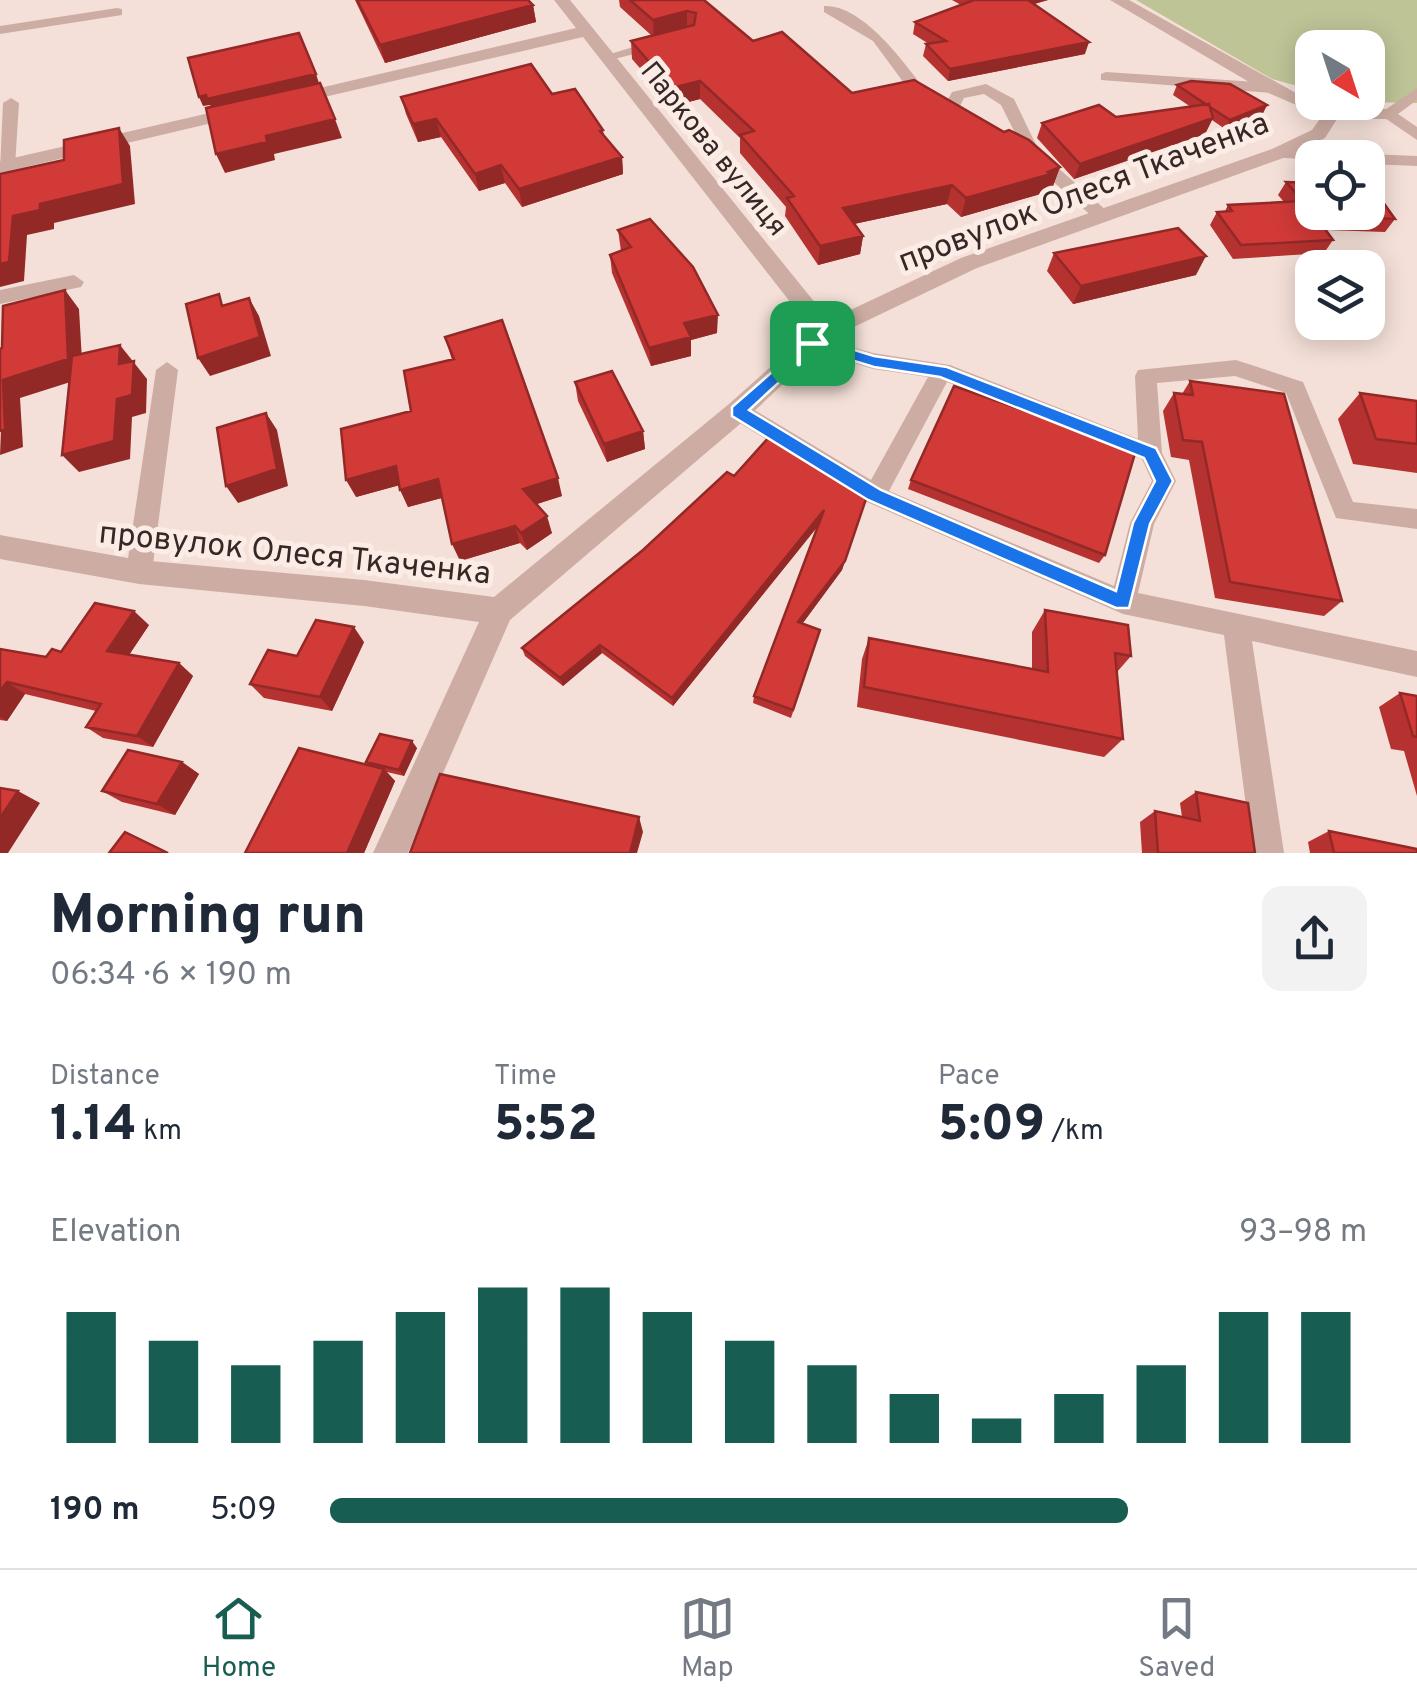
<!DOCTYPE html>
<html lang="en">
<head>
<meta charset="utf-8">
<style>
	body { margin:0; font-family:Overpass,sans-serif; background:#f2f2f3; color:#1f2937; height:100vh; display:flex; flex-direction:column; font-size:38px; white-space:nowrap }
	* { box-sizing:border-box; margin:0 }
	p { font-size:32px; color:#747a83 }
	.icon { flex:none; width:55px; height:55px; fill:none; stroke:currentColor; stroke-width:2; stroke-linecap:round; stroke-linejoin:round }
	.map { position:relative; height:853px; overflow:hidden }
	.panel { display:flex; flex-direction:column; background:#fff; flex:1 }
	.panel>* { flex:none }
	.needle { width:65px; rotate:141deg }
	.tools { position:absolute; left:1295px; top:30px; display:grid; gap:20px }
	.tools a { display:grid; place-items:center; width:90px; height:90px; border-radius:20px; background:#fff; box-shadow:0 5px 25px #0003; font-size:50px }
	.pin { position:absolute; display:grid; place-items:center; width:85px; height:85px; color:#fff; margin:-42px; border-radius:20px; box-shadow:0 5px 15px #0006 }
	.round { display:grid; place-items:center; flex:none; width:105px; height:105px; border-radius:20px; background:#f2f2f3 }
	.overview { display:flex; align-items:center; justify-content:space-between; height:170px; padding:0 50px }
	h1 { font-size:55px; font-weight:800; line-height:75px }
	.stats { display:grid; grid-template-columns:repeat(3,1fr); gap:15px; height:170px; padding:10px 50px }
	.stats div { display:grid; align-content:center }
	.stats b { font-size:50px; font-weight:800 }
	.stats small { font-size:28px; font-weight:400 }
	.stats p { font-size:28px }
	.chart { height:280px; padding:20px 50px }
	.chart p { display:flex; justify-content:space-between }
	.chart svg { width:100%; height:180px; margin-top:10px; stroke:#175d51; stroke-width:6 }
	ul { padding:0 50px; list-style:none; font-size:32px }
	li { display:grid; grid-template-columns:160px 120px 1fr; align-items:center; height:75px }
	li i { height:25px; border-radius:12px; background:#175d51 }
	.dock { display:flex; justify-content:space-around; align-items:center; height:140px; border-top:2px solid #e0e1e3; background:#fff; font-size:28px; color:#747a83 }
	.dock a { display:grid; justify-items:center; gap:5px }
	.dock .current { color:#175d51 }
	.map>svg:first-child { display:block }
	.green { fill:#bfc497 }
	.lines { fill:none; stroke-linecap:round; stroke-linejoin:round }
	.lane { fill:#cdada3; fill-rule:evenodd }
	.street { fill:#cdada3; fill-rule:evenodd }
	.wall { fill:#b53230 }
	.shaded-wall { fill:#932927 }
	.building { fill:#d23a38; stroke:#932927; stroke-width:2.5 }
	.route { fill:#1a73e8; stroke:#fff; stroke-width:2.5; fill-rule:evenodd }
	.labels { text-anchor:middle; stroke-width:10; stroke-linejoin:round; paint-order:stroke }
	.far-street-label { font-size:28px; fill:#372726; stroke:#fbece5 }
	.street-label { font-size:32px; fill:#372726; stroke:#fbece5 }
</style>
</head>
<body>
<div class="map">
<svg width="1417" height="853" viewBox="0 0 1417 853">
	<rect width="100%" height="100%" fill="#f4e0d8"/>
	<path class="green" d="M1136,0h281v103l-49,-1v-54h-56v42l-40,-11z"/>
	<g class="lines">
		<path class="lane" d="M824,6c39,-2 81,58 103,86l11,4v6l-23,-4 -42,-57 -49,-29z
			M117,8l5,1v6l-122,19v-8z
			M660,39l5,1v6l-58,15 -7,-4z
			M1106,72l166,11 8,5 -8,5 -171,-13v-6z
			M986,84l28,15 25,52 69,61v8h-12l-68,-61 -27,-54 -17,-11 -20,4 -6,12 -14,-3 8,-15z
			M1417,88v12l-19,14 19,13v13l-38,-26z
			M11,98l8,5 -4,63 -9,5 -6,-1 3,-67z
			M1279,148l70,5 8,5h-45v2l-39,-3 -2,-4z
			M1368,154l49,2v10l-49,-2v-6h-7z
			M74,275l10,7 -3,5 -81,17v-14z
			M812,336l61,17 77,12 188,74 -3,-63 3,-6 98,-10 67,22 50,120 64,7v20l-81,-11 -50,-125 -51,-17 -78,7 5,70 14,28 -22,43 -16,69 279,58v26l-165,-36 32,212h-32l-28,-218 -101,-21 -256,-112 -137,-85 -3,-6 3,-6h16l125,75 57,-103 -55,-8 -68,-21 -3,-5zM947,382l195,77 10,22 -22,42 -16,63 -225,-95z
			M167,362l11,8 -26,202 -4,8 -9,3 -9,-3 -4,-8 30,-202z"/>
		<path class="street" d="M554,0h16l259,320 132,-62 311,-109 40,-19 10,-14 -56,-24 -156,-92h19l183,102 23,7h52l9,5 -9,5h-50l-12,19 -39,19 -309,111 -144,69 -86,81 -237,202 -102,233h-35l106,-231 -115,-16 -225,-22 -139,-25v-24l139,25 225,20 130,17 235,-193 83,-74 -229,-293 -289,67 -9,-5 9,-5 282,-66z
			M240,106l9,5 -3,4 -246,58v-12z"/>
	</g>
	<path class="wall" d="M355,0h173l5,5 3,17 -151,41z
		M619,0h85l49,41 99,52 208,74 -7,19 -8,3 -1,4 -83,24 -14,-13 -93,20 9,12 -3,18 -42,11 -33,-49 1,-9 -46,-54v-15l-40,-39 -27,7 -41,-47 -1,-18 20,-6 -31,-28z
		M952,0h96l-14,4 51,50 -137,27 -25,-25 3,-12h3l-16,-10 2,-12 46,-17z
		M1177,85l90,20 -5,10 -37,14 -13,-9 -7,14 -131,45 -37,-41 5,-15 74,-6 75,-10 -18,-12z
		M552,94l51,36 1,6 18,21 1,17 -101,33 -17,-24 -26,8 -38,-54 -23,5 -12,-28 -5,-17z
		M1286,182l109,37 -10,13 -59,-2 7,10 -9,13 -91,6 -23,-34 7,-13 8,-1 3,-6 56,-3 -6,-7z
		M618,230l99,103 -26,7v16l-40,10 -39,-93 -2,-18 11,-4z
		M1054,253l142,22 -123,29 -26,-33z
		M445,337l117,159 -26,8 16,29 -25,17 -7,-7 -60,18 -18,-63 -34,9 -9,-22 -43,12 55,-86 41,-51z
		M1190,381l152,220 -18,15 -109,-18 -26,-138 -18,-3 -8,-46 11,-18 8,1z
		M575,382l68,49 2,18 -38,13 -29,-61z
		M1360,393l57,8v72l-64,-9 -15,-45z
		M734,476l133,20 -25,74 -40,54 18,6 -29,88 -38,-15 1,-7 65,-172 -146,182 -71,-53 -39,33 -38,-30 -3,-8z
		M911,480l194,75 -6,8 -191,-74z
		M1045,610l86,46 -14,16 6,67 -19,18 -247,-50 5,-48 7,-21 163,31v-37z
		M149,625l-20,30 50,8 14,13 -40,71 -50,-9 -17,-11 10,-16 -71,-17 -18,27 -7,-1v-71l46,8z
		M364,642l-32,69 -68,-13 -14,-14 47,-28z
		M1400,693l17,3v100l-13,-45 -13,-2 -12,-42z
		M417,748l-13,28 -17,-4 8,9 -31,72h-119l124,-88 -3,-3z
		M182,762l17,12 -24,41 -53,-13 -20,-11z
		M1196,792l59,61h-113l-2,-31 15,-11 27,6 -2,-14z
		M1329,831l88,22h-107l-2,-11z"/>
	<path class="shaded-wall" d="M1022,0h26l-28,8z
		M533,5l3,17 -151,41 -5,-18z
		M687,11v17l-33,10 -1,-18z
		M1089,42l-4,12 -137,27 2,-12z
		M316,74l3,9 -107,25 -2,-3 -7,1 -4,-9z
		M700,81v18l-27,7 -1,-18z
		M1267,105l-5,10 -37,14 5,-9z
		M1213,118l-8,16 -131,45 6,-15z
		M335,119l7,19 -68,16 1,6 -50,13 -9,-19 50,-18z
		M436,119l5,18 -23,5 -5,-18z
		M119,128l11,18 5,58 -81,19v6l-27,6 -3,46 -24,6v-23l13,-48 27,-12z
		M622,157l1,17 -101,33 -3,-18z
		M501,165l4,18 -26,8 -4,-17z
		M1060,167l-7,19 -8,3 -1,4 -83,24 5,-19z
		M952,185l-5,19 -107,23 3,-19z
		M863,236l-3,18 -42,11 2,-19z
		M1206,256l-10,19 -123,29 8,-18z
		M65,290l14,19 4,69 -63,20 3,49 -23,8 3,-75z
		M249,298l10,18 12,40 -61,20 -12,-18z
		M718,315l-1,18 -26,7v16l-40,10 -2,-18 35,-25z
		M120,345l27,34 -1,34 -14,4 -2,42 -51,13 -17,-17 55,-56z
		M266,413l11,17 11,56 -50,17 -12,-17z
		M643,431l2,18 -38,13 -3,-18z
		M396,466l8,18 -48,13 -10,-17z
		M558,478l4,18 -34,11 -5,-18z
		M438,479l7,18 -37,10 -8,-17z
		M867,496l-25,74 -45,61 1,-9z
		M824,510l-1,10 -150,186 -1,-8z
		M547,516l5,17 -25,17 -6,-17z
		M515,526l5,17 -60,18 -8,-17z
		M134,611l15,14 -26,39 -16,-13z
		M354,627l10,15 -32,69 -12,-14z
		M600,645l2,8 -39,33 -3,-8z
		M179,663l14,13 -40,71 -16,-11z
		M7,682l18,12 -18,27 -7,-4v-26z
		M412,741l5,7 -13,28 -5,-6z
		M182,762l17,12 -24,41 -18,-11z
		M384,769l11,12 -31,72h-17z
		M18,791l22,12 -32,50h-8v-35z
		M639,817l4,15 -6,21h-7z"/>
	<path class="building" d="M357,0h171l5,5 -153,40z
		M630,0h74l49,41 29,-9 70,61 62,-13 90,52 5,-2 20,10 31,27 -12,5 3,2 -85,24 -14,-13 -109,23 20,28 -43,10 -33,-48 7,-2 -54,-61 14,-4 -54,-50 -28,7 -41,-47 63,-16 2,-12 -9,-2 -34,9z
		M974,0h54l61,42 -139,27 -24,-25 20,-3 -31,-19z
		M299,33l17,41 -109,25 -1,-4 -7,2 -11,-39z
		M531,64l21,30 23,-5 28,41 -3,1 22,26 -103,32 -18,-24 -26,9 -39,-55 -23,5 -12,-27z
		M1191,81l39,3 37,21 -37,15 -20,-13 -1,-3 -2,1 -30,-20z
		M320,83l15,36 -69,17 1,6 -51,12 -10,-46z
		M1209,104l4,14 -133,46 -38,-41 57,-18 17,12z
		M119,128l4,56 -83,20v6l-27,6 -4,46 -9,2v-90l64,-14v-20z
		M1286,182l26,1v29l-1,-2 22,30 -92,5 -24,-33 15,-1 -4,-6 75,-4z
		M1368,184h2l25,35 -78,-3 -4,-4h55z
		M650,219l43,48 25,48 -34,8 7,14 -42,11 -39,-93 21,-8 -13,-17z
		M1178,228l28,28 -125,30 -27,-33z
		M65,290l3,69 -65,21 2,49 -5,2v-82l2,-1 1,-42z
		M219,294l3,12 27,-8 11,39 -62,21 -12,-54z
		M502,320l56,158 -35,11 24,27 -26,17 -6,-7 -63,18 -14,-65 -38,11 -4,-24 -50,14 -5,-51 70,-18 -7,-40 50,-12 -9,-22z
		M120,345l-1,19 15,-3 -2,34 -15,4 -3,42 -52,14 10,-99z
		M612,371l31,60 -39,13 -29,-62z
		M1190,381l94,13 58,207 -112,-19 -28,-140 -19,-2 -9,-47 19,2z
		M954,386l182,64 -31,105 -194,-75z
		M1360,393l57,8v43l-41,-5z
		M266,413l11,56 -51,17 -9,-58z
		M770,436l97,60 -22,65 -47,61 22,8 -27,80 -39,-14 70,-186 -152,188 -72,-53 -40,33 -38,-30 121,-98 84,-78 7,4z
		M95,603l39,8 -27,40 72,12 -42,73 -51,-9 15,-23 -94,-22 -7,9v-42l46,8 6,-8 9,3z
		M1045,610l83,15 3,31 -16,-3 8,86 -259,-52 5,-49 179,34z
		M316,620l38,7 -34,70 -70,-13 18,-34 29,6z
		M1400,693l17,3v41l-4,-1z
		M380,734l32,7 -13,29 -33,-8z
		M299,748l85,21 -37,84h-102z
		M128,750l54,12 -25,42 -55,-13z
		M440,774l199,43 -9,36h-220z
		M0,788l18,3 -18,27z
		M1196,792l52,11 7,50h-97l-3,-42 45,10z
		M1329,831l88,18v4h-83z
		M125,832l43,21h-59z"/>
	<path class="route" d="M812,337l62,19 73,11 209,81 17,33 -23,43 -21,84h-13l-248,-108 -136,-84v-9zM815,349l59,18 66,10 204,81 11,23 -22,42 -17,68 -235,-101 -132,-80z"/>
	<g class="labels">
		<g class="far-street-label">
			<text transform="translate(715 148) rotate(51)" y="10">Паркова вулиця</text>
		</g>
		<g class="street-label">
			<text transform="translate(1083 191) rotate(-21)" y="11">провулок Олеся Ткаченка</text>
			<text transform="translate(295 552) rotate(6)" y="11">провулок Олеся Ткаченка</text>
		</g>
	</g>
</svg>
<div class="tools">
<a><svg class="needle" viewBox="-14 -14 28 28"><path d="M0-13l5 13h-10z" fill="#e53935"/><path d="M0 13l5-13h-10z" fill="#747a83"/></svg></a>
<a><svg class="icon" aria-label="locate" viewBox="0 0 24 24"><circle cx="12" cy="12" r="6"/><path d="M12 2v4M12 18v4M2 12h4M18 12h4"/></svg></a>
<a><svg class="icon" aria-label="layers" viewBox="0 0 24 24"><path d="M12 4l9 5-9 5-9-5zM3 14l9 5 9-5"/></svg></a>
</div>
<div class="pin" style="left:812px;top:343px;background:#1e9e55"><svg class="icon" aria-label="arrive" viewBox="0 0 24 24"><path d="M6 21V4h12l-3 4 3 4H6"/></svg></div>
</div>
<section class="panel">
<div class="overview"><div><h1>Morning run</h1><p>06:34 · 6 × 190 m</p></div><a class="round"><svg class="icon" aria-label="share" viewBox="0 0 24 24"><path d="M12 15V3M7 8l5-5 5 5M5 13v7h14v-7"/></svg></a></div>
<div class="stats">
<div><p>Distance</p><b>1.14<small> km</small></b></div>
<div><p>Time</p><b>5:52</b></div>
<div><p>Pace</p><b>5:09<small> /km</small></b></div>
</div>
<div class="chart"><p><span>Elevation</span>93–98 m</p>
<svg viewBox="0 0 160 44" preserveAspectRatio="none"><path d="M5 44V12M15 44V19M25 44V25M35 44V19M45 44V12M55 44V6M65 44V6M75 44V12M85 44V19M95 44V25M105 44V32M115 44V38M125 44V32M135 44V25M145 44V12M155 44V12"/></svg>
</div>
<ul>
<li><b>190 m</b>5:09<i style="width:77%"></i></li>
</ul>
</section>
<nav class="dock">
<a class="current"><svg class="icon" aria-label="home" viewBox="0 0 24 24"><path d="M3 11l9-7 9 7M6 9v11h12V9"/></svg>Home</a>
<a><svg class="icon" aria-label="map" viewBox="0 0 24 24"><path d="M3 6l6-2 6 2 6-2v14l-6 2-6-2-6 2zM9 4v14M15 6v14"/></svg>Map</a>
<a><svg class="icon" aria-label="saved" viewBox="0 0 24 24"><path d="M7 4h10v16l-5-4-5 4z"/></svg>Saved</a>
</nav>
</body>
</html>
